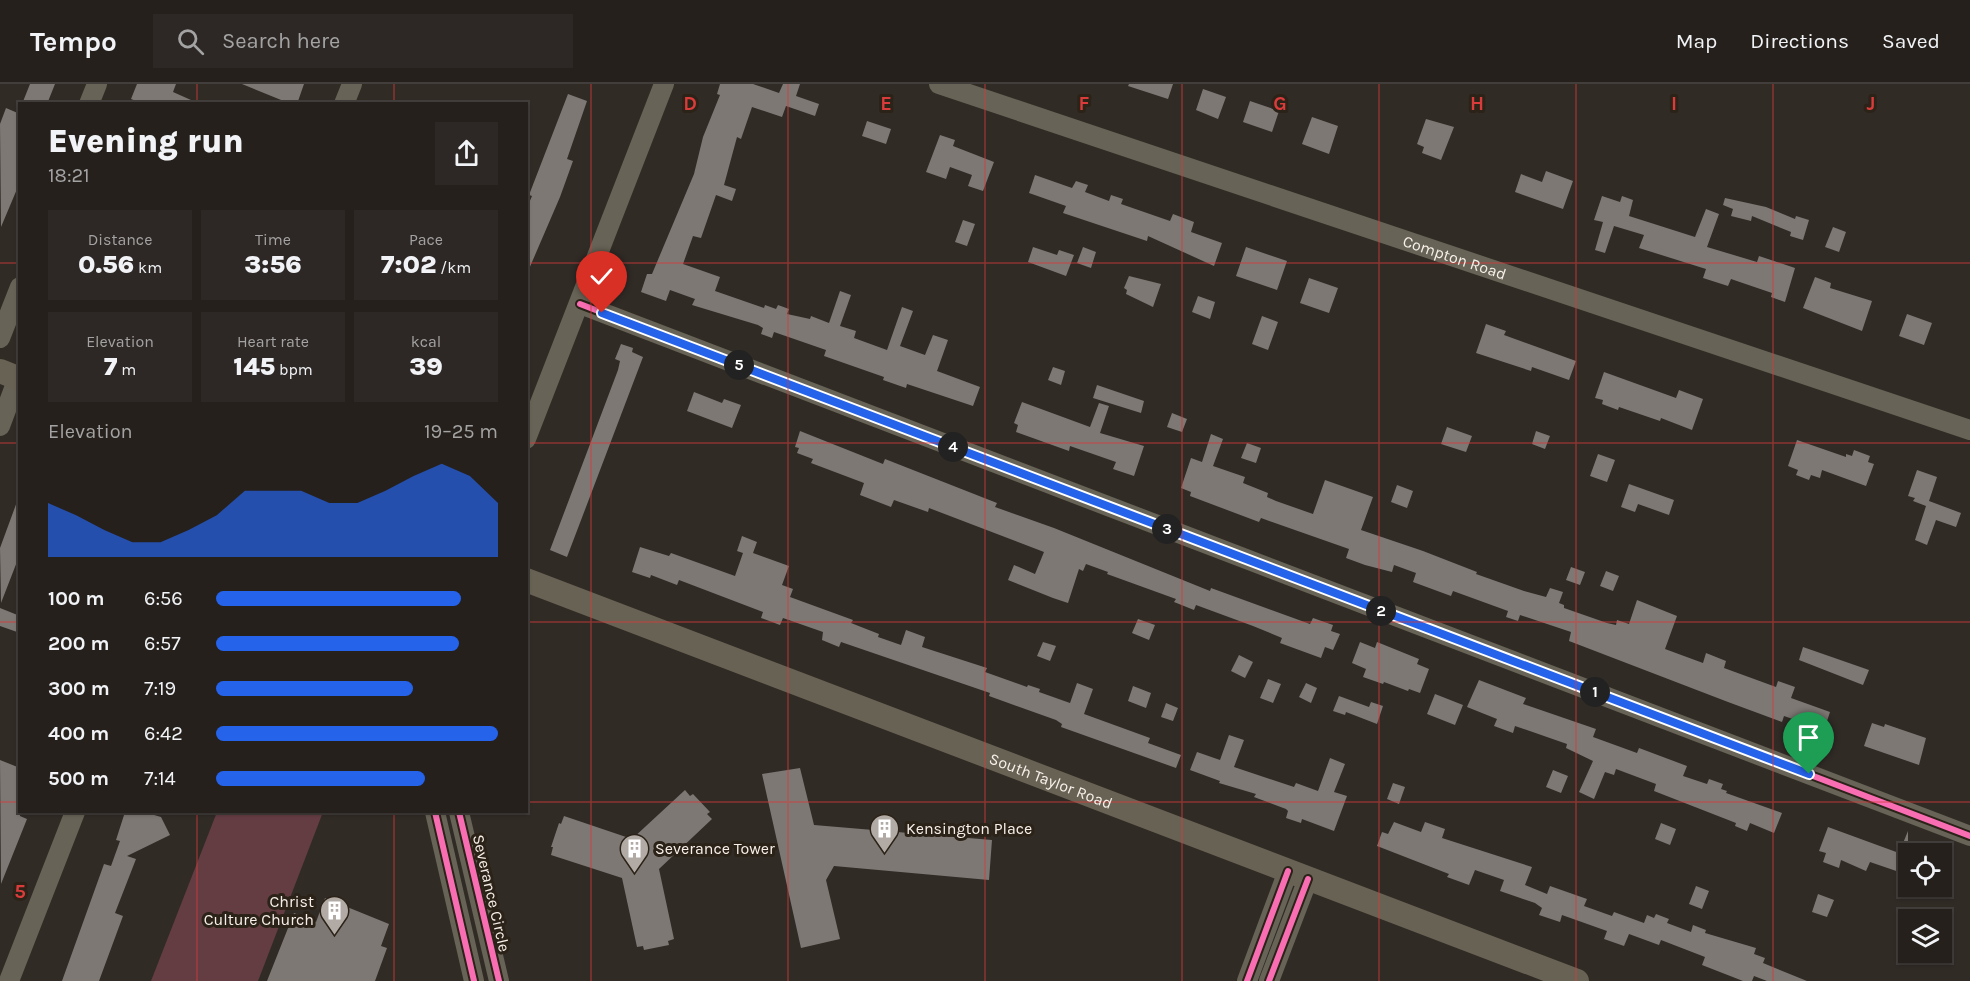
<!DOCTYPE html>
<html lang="en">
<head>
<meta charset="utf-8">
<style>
	body { margin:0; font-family:Karla,sans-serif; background:#2d2825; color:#f1f3f6; height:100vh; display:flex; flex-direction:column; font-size:22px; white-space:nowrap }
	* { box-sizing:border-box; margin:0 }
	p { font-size:20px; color:#a3a3a3 }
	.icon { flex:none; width:33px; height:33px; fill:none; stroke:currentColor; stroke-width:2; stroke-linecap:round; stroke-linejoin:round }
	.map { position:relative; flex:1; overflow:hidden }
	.drawer { position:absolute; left:18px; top:18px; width:510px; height:711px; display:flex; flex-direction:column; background:#25201c; border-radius:0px; box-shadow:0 2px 4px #0004,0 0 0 2px #423e3b }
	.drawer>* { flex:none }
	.tools { position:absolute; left:1898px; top:759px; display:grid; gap:12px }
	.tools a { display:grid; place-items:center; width:54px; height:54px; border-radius:0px; background:#25201c; box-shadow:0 2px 4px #0004,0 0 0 2px #423e3b; font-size:30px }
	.pin { position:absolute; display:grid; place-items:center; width:51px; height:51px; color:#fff; margin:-62px -26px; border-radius:50% 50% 50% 0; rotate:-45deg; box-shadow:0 0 6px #0007 }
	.pin .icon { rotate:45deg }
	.km { position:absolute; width:30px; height:30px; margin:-15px; border-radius:50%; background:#222; color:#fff; font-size:16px; line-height:30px; text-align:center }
	.round { display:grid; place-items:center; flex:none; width:63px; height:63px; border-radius:0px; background:#2d2825 }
	.overview { display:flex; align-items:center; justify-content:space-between; height:102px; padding:0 30px }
	h1 { font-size:33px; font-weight:800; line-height:45px }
	.figures { display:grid; grid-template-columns:repeat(3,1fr); gap:9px; height:102px; padding:6px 30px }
	.figures div { display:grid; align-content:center; border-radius:0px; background:#2d2825; text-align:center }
	.figures b { font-size:26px; font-weight:800 }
	.figures small { font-size:16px; font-weight:400 }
	.figures p { font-size:16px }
	.chart { height:168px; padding:12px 30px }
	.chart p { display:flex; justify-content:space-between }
	.chart svg { width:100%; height:108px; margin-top:6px; fill:#2563eb; opacity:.7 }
	ul { padding:0 30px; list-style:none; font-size:20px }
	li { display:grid; grid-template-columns:96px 72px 1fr; align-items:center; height:45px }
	li i { height:15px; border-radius:8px; background:#2563eb }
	header { display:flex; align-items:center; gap:36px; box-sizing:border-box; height:84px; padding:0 30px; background:#25201c; border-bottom:2px solid #423e3b }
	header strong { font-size:28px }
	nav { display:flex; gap:33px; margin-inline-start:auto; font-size:21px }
	.search { width:420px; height:54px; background:#2d2825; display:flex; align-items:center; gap:15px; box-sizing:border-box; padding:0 21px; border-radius:0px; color:#a3a3a3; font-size:22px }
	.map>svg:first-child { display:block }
	.green { fill:#643d43 }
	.building { fill:#7e7874 }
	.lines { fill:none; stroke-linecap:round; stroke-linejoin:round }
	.minor { stroke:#676356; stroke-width:20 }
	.major { stroke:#686254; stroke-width:24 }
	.cycleway-casing { stroke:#2b2218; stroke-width:10 }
	.cycleway { stroke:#f96db3; stroke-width:6 }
	.route-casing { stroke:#fff; stroke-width:12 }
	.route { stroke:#2563eb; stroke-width:8 }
	.grid { fill:none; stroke:#d93c3b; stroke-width:1.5; stroke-opacity:0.55 }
	.labels { text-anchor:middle; stroke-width:6; stroke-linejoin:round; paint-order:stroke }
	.street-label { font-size:16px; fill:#f7f0ea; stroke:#2b2218 }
	.poi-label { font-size:16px; fill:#f7f0ea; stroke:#2b2218; text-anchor:start }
	.grid-label { font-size:20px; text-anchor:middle; font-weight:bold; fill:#d93c3b; stroke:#2b2218; stroke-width:6; stroke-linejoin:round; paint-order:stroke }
</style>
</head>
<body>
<header>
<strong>Tempo</strong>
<div class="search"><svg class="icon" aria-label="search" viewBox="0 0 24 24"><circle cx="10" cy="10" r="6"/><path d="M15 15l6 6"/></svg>Search here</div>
<nav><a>Map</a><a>Directions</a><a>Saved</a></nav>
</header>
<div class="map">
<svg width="1970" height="897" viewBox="0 0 1970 897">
	<rect width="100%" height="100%" fill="#312b26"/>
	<path class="green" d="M217,728h106l-65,169h-107z"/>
	<path class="building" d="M30,0h25l-8,20h-25z
		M137,0h39l-3,8 27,12h-56l-13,-5z
		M242,0h62l-7,20h-6z
		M720,0h33l26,9 4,-9h17l-4,12 23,8 -4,12 -29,-10 -4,11 -30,-10 -11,32 -4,-2 -13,48 12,4 -4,12 -16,-6 -15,43 -8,-2 -10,28 37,13 -5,14 49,17 1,-3 11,4 2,-4 11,4 -2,5 23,5 1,-3 18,7 11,-32 11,4 -11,31 16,5 -2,7 33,12 15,-43 11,4 -13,35 25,9 8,-20 15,5 -11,31 43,16 -7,19 -66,-22 -1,4 -23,-8 1,-3 -60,-21 2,-6 -52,-18 -2,6 -11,-4 2,-6 -5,-3 -66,-20 3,-6 -25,-9 -4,11 -25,-9 6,-18h5l42,-100 9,-37 17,-42 -3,-1z
		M1129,0h44l-5,15 -40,-13z
		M1203,5l23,8 -8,22 -22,-9z
		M568,10l19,7 -20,58 6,2 -13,36 -34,79v-66l6,-14 -3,-1z
		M1250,17l29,10 -7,21 -29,-10z
		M6,24l14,6v68l-19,45 -1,-103z
		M1312,33l26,9 -9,28 -27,-10z
		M1426,35l28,8 -13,33 -19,-7 2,-6 -7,-3z
		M867,37l24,8 -5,15 -24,-8z
		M940,51l15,5 -2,6 41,16 -11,29 -15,-5 4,-11 -22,-8 -4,12 -20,-7z
		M1546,87l27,10 -10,28 -48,-17 6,-18 21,8z
		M1035,91l37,13 4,-7 12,4 -3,7 24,9 2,-6 12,4 -2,5 49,17 3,-7 21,8 -3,10 31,11 -8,23 -66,-30 -1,5 -84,-28 3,-7 -37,-13z
		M1602,112l18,6 2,-6 11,4 -4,16 66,21 11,-28 13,5 -12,33 50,15 2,-6 36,12 -10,34 -14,-5 1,-4 -41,-14 -3,7 -25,-8 3,-9 -67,-21 5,-13 -30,-9 -9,27 -10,-3 8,-28 -9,-2z
		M1725,114l41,9 29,12 1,-3 13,4 -6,20 -13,-4 1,-4 -39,-16 -1,5 -20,-5 2,-7 -10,-4z
		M963,136l12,4 -8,22 -12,-4z
		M1833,143l13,5 -7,20 -14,-5z
		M1033,163l24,8 2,-5 15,5 -8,21 -38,-14z
		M1083,163l13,5 -5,16 -14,-5z
		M1246,163l41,14 -10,29 -41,-14z
		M1129,192l32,8 -8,23 -27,-13 1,-4 -3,-2z
		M1815,193l16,6 -1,5 42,13 -10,30 -59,-23z
		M1309,194l29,10 -9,25 -29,-10z
		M1198,212l17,6 -5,17 -18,-7z
		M1907,230l25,9 -8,22 -25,-9z
		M1262,232l16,6 -10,28 -16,-6z
		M1486,240l20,7 -2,4 72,26 -7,19 -37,-13 -1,4 -55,-18z
		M621,260l12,4 -1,4 11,5 -76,200 -17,-7 68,-180 2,-9 -5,-2z
		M1053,283l12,4 -4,14 -13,-5z
		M1604,288l72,26 3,-8 24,9 -11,31 -31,-12 -1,3 -41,-14 -1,3 -16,-6 1,-4 -8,-2z
		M1097,301l47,16 -3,12 -48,-15z
		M694,308l28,11 2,-4 17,6 -9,23 -45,-17z
		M1022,318l68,25 9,-24 10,3 -9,27 44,13 -10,30 -21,-7 3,-7 -46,-16 -1,5 -53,-19 2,-7 -4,-2z
		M1172,329l15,6 -5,13 -15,-5z
		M1447,343l25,9 -6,16 -25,-8z
		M800,347l83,33 2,-5 112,44 -2,4 59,21 156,63 1,-3 99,36 3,-6 20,7 -2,6 9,3 -7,16 -8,-3 -4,11 -41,-15 2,-5 -29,-12 -57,-21 -2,5 -20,-8 2,-3 -69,-25 1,-2 -22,-8 -3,7 -4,-2 -11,34 -15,-5 -45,-18 6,-15 21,9 9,-22 -115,-44 -1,4 -34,-12 -3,7 -31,-12 4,-12 -53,-20 2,-4 -16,-6 2,-5 -4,-1z
		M1536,347l14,5 -5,13 -13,-5z
		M1211,350l12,5 -10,27 32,11 -2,6 25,10 -1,4 9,4 37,13 12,-34 48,17 -12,33 62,21 54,21 -1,2 48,17 22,6 4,-9 13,4 -4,11 5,2v3l43,15 9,2 1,-5 12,4 8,-24 40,16 -12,33 38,14 3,-10 20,8 -2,7 52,19 2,-6 17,6 -4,11 39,14 -6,18 -40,-14 -2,6 -54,-20 -159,-61 2,-9 -51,-17 -2,6 -12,-4 2,-6 -55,-20 -2,5 -38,-14 3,-9 -22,-8 -2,7 -27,-7 -19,-7 3,-9 -88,-31 -2,4 -69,-26 1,-4 -10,-4 10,-30 11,4z
		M1797,356l49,17v-3l6,2 2,-6 16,6 -2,6 6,2 -8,22 -44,-16 -2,8 -9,-3 -2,5 -13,-5 2,-5 -10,-4z
		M1247,359l14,5 -5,15 -15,-5z
		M1598,370l17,6 -8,22 -17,-6z
		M1917,386l20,7 -8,24 32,12 -5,14 -20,-7 -9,25 -12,-5 11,-34 -13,-5 2,-3 -7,-2z
		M1629,400l45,16 -5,15 -31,-11 -3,8 -14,-5z
		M1397,401l16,6 -6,17 -16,-6z
		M18,415l2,55 -19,49 -1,-55z
		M742,452l15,6 -4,11 36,13 -7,19 11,4 -3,8 63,23 -2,3 28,11 -1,3 23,8 5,-15 19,7 -3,10 65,21 -2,4 42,15 1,-2 12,4 -1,3 31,11 7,-20 16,6 -9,25 66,24 -2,5 33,12 -5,13 -115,-41 1,-3 -6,-4 -67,-24 1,-3 -149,-51 -2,5 -17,-7 1,-8 -40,-14 -3,7 -19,-7 2,-6 -84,-32 -2,5 -26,-10 -1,3 -18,-6 8,-25 29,9 2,-3 64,23 8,-23 -6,-2z
		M1571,483l14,5 -5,13 -14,-5z
		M1606,487l13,5 -6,15 -13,-5z
		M0,524l20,8v17l-20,-7z
		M1138,535l17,6 -6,15 -17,-7z
		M1043,558l13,4 -6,15 -13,-5z
		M1360,558l15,6 2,-6 42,17 -2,5 12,5 -9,24 -11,-4 -1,2 -24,-9 -1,2 -20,-7 3,-8 -14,-6z
		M1803,563l66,23 -6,15 -64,-25z
		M1239,571l14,7 -8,16 -14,-7z
		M1268,595l13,5 -8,19 -13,-5z
		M1479,596l47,18 -3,6 73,25 -3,8 44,16 2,-5 48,18 -4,10 24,8 2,-5 14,5 -2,5 6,2 -1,2 56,20 -8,20 -24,-10 -3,8 -12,-5 1,-3 -82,-32 2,-7 -40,-15 -2,6 -9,-3 -11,27 -15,-7 14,-31 -27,-13 1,-4 -52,-18 -2,7 -19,-7 3,-7 -30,-12z
		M1306,599l11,5 -6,15 -12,-6z
		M1133,602l18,7 -5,15 -18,-7z
		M1435,610l28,11 -8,20 -28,-11z
		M1339,612l30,11 2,-5 12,4 -6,18 -31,-12 -1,3 -12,-4z
		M1166,619l12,5 -5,13 -12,-4z
		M1872,639l12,4 1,-3 41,14 -7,27 -55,-19z
		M1229,651l15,5 -10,27 60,20 2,-4 22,8 12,-33 15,6 -11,28 13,4 -13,35 -32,-12 -1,4 -15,-5 2,-7 -2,-2 -32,-12 2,-3 -37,-11 1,-2 -30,-11 7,-18 23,8z
		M0,676l20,8v48l7,3 -26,65z
		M800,684l14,57 178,15 -3,40 -155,-14 -8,14 14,59 -39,9 -39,-174z
		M1553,686l15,6 -7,17 -15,-6z
		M1393,699l12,4 -6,17 -12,-5z
		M685,706l5,6 3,-2 17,18 -3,2 5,5 -53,50 15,70 -6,2 1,4 -25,5 -1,-4 -6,1 -15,-69 -71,-23 2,-8h-2l8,-24 2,1 3,-8 68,23z
		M125,728h19l17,5 9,18 -43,21 9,3 -21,54 8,3 -24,65h-37l42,-117 7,2 9,-25 -4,-1z
		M1394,738l27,10 4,-10 20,7 -3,9 90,29 -7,18 22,9 3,-8 37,13 -3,7 28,10 2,-4 30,11 3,-8 7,3 2,-4 13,5 -2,4 24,9 2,-7 13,5 -1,3 51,15 -2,6 11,4 -2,5 44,18h-40l-13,-5 -2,5h-9l-41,-16 3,-8 -44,-17 -2,5 -30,-11 -5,12 -20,-7 3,-8 -45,-16 -2,7 -21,-7 3,-7 -7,-5 -35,-12 4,-11 -29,-10 -6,15 -22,-8 2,-3 -72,-28 5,-14 6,2z
		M1661,739l15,6 -6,16 -15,-6z
		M1828,743l71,26 9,-22v44l-38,-13 -4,9 -25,-11 -2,8 -16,-6 3,-9 -7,-2z
		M1696,802l13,5 -7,18 -13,-5z
		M1818,810l16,6 -7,17 -15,-5z
		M325,814l64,26 -8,22 6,2 -12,33h-108l27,-68 22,9z"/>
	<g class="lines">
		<g class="minor">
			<path id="s1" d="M939,0l1031,346"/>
			<path d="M89,20l8,-20"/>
			<path d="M344,20l8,-20"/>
			<path d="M580,220l1390,532"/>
			<path d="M0,254l20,-51"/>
			<path d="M0,342l18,-48"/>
			<path d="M526,355l138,-355"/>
			<path d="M435,728l39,169"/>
			<path d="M459,728l40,169"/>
			<path d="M9,897l66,-169"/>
			<path d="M1247,897l41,-110"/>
			<path d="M1269,897l39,-102"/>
		</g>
		<g class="major">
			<path d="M0,287l20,8"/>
			<path id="s2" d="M526,496l1051,401"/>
		</g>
		<defs>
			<path id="cycleway" d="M580,220l1390,532
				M435,728l39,169
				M459,728l40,169
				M1247,897l41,-110
				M1269,897l39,-102"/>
		</defs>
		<use href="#cycleway" class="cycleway-casing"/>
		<use href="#cycleway" class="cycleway"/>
	</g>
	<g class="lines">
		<defs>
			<path id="route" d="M602,229l1207,461"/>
		</defs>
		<use href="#route" class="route-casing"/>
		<use href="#route" class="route"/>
	</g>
	<path class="grid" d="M197,0v20M394,0v20M591,0v897M788,0v897M985,0v897M1182,0v897M1379,0v897M1576,0v897M1773,0v897M0,179h20M526,179h1444M0,359h20M526,359h1444M0,538h20M526,538h1444M0,718h20M526,718h1444M197,728v169M394,728v169"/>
	<defs>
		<symbol id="building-pin" viewBox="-11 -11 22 30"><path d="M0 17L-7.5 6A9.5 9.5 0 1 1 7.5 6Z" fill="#b2aba5" stroke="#2b2218"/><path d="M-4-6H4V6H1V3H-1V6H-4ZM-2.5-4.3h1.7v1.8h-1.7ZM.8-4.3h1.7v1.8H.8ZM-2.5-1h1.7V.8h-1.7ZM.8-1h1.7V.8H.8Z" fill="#fff"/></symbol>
	</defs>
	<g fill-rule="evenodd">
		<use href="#building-pin" x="868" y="728" width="33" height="45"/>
		<use href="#building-pin" x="618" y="748" width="33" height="45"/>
		<use href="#building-pin" x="318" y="810" width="33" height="45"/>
	</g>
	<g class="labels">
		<g class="street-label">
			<text dy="6" stroke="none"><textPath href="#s1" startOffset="544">Compton Road</textPath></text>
			<text dy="6" stroke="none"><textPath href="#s2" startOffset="562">South Taylor Road</textPath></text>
			<text transform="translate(492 809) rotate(77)" y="6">Severance Circle</text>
		</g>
		<g class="poi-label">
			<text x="906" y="750">Kensington Place</text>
			<text x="655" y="770">Severance Tower</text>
			<text x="314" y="823" text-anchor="end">Christ<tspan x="314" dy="18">Culture Church</tspan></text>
		</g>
	</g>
	<g class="grid-label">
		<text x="690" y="26">D</text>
		<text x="886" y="26">E</text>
		<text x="1084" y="26">F</text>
		<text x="1280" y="26">G</text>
		<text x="1477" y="26">H</text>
		<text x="1674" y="26">I</text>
		<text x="1871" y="26">J</text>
		<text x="20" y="814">5</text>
	</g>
</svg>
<div class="tools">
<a><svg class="icon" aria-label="locate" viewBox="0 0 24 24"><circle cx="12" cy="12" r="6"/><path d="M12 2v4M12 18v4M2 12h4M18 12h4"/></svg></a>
<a><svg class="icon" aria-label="layers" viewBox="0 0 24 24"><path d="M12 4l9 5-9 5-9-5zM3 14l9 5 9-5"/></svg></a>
</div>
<div class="pin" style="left:1809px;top:690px;background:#1e9e55"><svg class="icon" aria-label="arrive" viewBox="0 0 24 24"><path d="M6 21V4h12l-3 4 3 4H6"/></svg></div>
<div class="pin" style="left:602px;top:229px;background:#d93025"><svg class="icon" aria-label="check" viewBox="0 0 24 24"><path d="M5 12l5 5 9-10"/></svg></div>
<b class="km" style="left:1595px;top:608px">1</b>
<b class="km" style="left:1381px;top:527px">2</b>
<b class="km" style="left:1167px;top:445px">3</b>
<b class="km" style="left:953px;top:363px">4</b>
<b class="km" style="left:739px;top:281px">5</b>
<section class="drawer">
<div class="overview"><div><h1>Evening run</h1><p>18:21</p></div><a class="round"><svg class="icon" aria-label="share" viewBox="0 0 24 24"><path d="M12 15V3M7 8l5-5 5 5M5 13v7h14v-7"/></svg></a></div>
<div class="figures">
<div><p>Distance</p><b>0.56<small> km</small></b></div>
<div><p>Time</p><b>3:56</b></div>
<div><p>Pace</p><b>7:02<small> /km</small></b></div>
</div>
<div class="figures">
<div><p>Elevation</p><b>7<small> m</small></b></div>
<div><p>Heart rate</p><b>145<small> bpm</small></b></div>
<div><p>kcal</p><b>39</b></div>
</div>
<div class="chart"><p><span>Elevation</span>19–25 m</p>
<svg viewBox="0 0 160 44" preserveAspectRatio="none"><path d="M0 44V22L10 27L20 33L30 38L40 38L50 33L60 27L70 17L80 17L90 17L100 22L110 22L120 17L130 11L140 6L150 11L160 22V44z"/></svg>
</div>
<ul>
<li><b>100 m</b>6:56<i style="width:87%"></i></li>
<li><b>200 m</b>6:57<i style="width:86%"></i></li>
<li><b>300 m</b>7:19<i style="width:70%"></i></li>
<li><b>400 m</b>6:42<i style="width:100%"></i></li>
<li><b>500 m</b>7:14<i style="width:74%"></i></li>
</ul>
</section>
</div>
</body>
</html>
